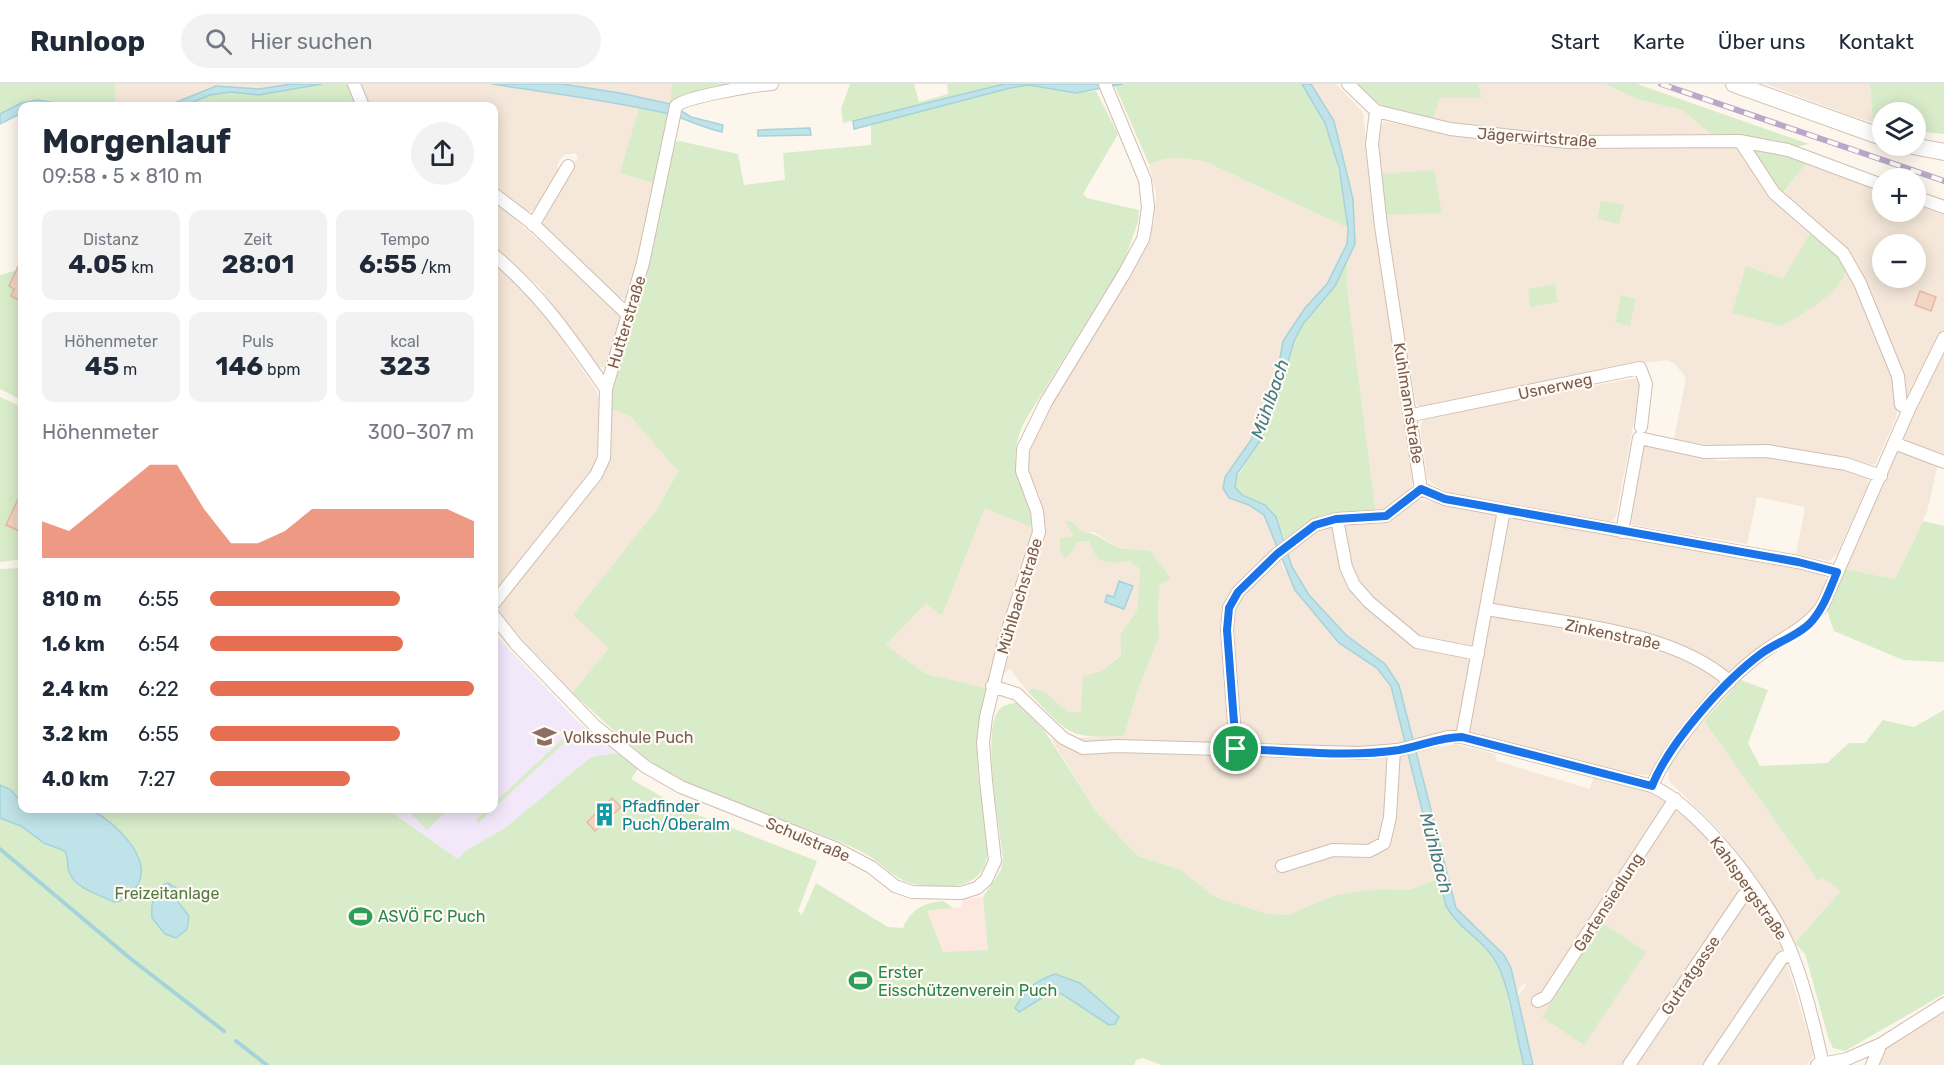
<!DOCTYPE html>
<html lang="de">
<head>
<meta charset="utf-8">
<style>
	body { margin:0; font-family:Rubik,sans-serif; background:#f2f2f3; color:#1f2937; height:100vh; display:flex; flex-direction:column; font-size:22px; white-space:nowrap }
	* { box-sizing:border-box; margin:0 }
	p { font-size:20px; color:#747a83 }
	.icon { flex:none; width:33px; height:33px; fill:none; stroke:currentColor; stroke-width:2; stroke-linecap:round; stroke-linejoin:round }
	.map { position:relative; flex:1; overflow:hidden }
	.panel { position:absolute; left:18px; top:18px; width:480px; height:711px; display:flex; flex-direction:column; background:#fff; border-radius:12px; box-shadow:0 3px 15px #0003 }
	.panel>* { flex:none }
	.tools { position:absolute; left:1872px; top:18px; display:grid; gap:12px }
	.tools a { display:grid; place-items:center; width:54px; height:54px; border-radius:50%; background:#fff; box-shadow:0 3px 15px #0003; font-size:30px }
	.pin { position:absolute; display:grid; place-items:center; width:51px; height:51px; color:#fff; margin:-26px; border:3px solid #fff; border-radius:50%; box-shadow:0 2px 6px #0007 }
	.round { display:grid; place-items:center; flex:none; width:63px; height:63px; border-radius:32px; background:#f2f2f3 }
	.headline { display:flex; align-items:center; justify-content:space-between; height:102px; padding:0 24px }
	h1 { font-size:33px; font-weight:700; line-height:45px }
	.metrics { display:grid; grid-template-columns:repeat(3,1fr); gap:9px; height:102px; padding:6px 24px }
	.metrics div { display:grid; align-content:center; border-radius:12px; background:#f2f2f3; text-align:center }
	.metrics b { font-size:26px; font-weight:700 }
	.metrics small { font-size:16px; font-weight:400 }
	.metrics p { font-size:16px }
	.chart { height:168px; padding:12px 24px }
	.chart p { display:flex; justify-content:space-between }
	.chart svg { width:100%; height:108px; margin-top:6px; fill:#e76f51; opacity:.7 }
	ul { padding:0 24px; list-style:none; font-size:20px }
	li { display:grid; grid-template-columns:96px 72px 1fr; align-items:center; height:45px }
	li i { height:15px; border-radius:8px; background:#e76f51 }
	header { display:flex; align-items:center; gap:36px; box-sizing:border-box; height:84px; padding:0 30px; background:#fff; border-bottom:2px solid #e0e1e3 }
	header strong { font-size:28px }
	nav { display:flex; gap:33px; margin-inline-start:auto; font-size:21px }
	.search { width:420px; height:54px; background:#f2f2f3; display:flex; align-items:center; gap:15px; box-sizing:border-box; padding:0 21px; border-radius:33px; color:#747a83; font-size:22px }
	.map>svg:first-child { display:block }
	.residential { fill:#f5e8da; fill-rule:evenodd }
	.commercial { fill:#fde8e0 }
	.education { fill:#f3e8fa }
	.green { fill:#d8ecc9; fill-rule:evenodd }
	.water { fill:#bfe3e8; stroke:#a5d3da; stroke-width:1.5 }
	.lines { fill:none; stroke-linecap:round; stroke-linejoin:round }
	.stream { stroke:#a5d3da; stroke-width:4 }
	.building { fill:#f3d5c3; stroke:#e6bba3; stroke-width:1.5 }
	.minor-casing { stroke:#d1beb0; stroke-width:14 }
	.secondary-casing { stroke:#d6c0b0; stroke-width:18 }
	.minor { stroke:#fff; stroke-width:12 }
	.secondary { stroke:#fff; stroke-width:16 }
	.rail-casing { stroke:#b9a8c9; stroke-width:6 }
	.rail { stroke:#fffaf3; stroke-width:4; stroke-dasharray:11; stroke-linecap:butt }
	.route-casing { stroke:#fff; stroke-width:12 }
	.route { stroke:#1a73e8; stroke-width:8 }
	.labels { text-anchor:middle; stroke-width:4.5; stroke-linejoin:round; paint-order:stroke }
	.street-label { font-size:16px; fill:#7a5c4d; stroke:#fffaf3 }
	.education-label { font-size:16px; fill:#785e54; stroke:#fffaf3; text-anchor:start }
	.culture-label { font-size:16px; fill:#0d838f; stroke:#fffaf3; text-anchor:start }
	.park-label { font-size:16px; fill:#537a41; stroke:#fffaf3 }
	.leisure-label { font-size:16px; fill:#27864d; stroke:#fffaf3; text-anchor:start }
	.water-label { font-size:18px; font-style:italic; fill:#437c86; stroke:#fffaf3 }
</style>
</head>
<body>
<header>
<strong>Runloop</strong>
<div class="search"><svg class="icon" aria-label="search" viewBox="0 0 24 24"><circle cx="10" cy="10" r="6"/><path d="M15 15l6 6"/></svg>Hier suchen</div>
<nav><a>Start</a><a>Karte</a><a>Über uns</a><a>Kontakt</a></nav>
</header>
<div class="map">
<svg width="1944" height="981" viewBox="0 0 1944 981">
	<rect width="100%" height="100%" fill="#fdf6ec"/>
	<path class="residential" d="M115,0h177l-33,5 -43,-3 -49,20h-51z
		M361,0h131l147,24 -18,65 36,11 -26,108 -5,7 -8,-2 -77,-69v-11l37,-60 -3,-4 -12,2 -6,10 2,6 -25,40h-10l-30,-21v-84h-124z
		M562,0h110l-2,20z
		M1311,0h25l27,28 9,83 18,133 17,84 7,68 -5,11 -24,21 -9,3 -29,-228v-26l8,-17 -7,-69 -14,-54z
		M1478,0h127l31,15 46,11 30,25h28l41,62 25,-33 76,26v22h34v-10l28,11v119l-35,66 -11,1 -2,20 -21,46 -110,-21 -41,4 -50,-9 12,-61 -11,-14 -8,-4 -50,6 -196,42 -5,-5 -32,-188 -7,-84 3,-6 6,-3 43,8 10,-32h43zM1882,160h34v34h-34z
		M1766,0h104l3,38 -24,-7z
		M1165,73h20l21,5 142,66 -1,17 -20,39 -22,24 -22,33 -5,28 -27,71 -26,37 4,21 20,7 15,10 11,22 8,30 56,76 38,25 14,18 47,193 -29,11 -28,-1 -93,26 -20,-1 -53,-17 -34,-27 -43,-14 -40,-42 -47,-75 73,-3 14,-47 21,-51 -1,-30 2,-23 -11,-35 -14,1 -22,-6 -19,-13 -10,1 -12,-11 2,15 -8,22 12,-17 11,-1 25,22 15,-2 11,8 -3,42 -16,22v21l-21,18 -17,26 -1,14h-14l-22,-19 -13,-5 -5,4 -18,-23 -24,19 -60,-14 -40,-29 40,-43 16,14 43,-108 59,24 -4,-36 -11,-22v-20l11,-34 104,-169 10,-30 2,-27 -7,-30z
		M494,116l126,114 1,8 -15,46 -12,-2 -55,-80 -45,-37z
		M494,178l37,33 65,95 4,12 -3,54 -6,16 -97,121z
		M1944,268v114l-7,2 -10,44 -32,67 -51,-10 80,-180z
		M1636,294l5,7 -25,131 -4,5 -6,2 -157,-30 -15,-8 -7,-8 -7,-51 4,-8z
		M610,325l21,8 47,53 -20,38 -49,140 -37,45 -73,-77 -1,-6 2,-7 101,-124z
		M1643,361l77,16 45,-5 77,12 26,10v7l-31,69 -8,7 -33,-7 9,-47 -48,-10 -10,47 -120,-20z
		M1418,415l404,74 6,8 -8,18 -15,21 -88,72 -52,57 -14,24 -5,2 -30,-3 -140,-39 -26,-1 -37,8 -14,-55 -14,-21 -39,-29 -37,-40 -17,-28 -4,-15 30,-23 26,-5 43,-1z
		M1704,637l114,160 5,-3 19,13 -47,52 -44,-71 -31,-41 -51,-50 -1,-18 5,-8z
		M1455,660l40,10 2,7 93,28 3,-11 67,17 58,48 63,101 32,106 -1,8 -6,7h-273l-17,-66 10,-14 -2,-2 -9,13 -11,-41 -48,-47 -40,-156z
		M1944,927v54h-67l11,-18z"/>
	<path class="commercial" d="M983,813l6,53 -46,3 -16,-42 34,-4 2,-8z"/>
	<path class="education" d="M494,553l7,4 77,81 39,31 -26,4 -86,71 -40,23 -7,8 -71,-50 107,-1z"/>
	<path class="green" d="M0,0h115l1,22h-41l-38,-6 -37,14z
		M322,0h25l9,22h-173l27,-11 21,-3 28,3z
		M672,0h56c-19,9 -40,10 -58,20z
		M850,0h64l5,18 29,-8 -1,-10h57l-161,39 -2,-14z
		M1123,0h179c32,41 38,94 46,144l-142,-66c-21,-5 -36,-7 -57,2l-34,-78z
		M1352,0h126l4,14h-42l-7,21c-28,-7 -61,-11 -81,-35z
		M1605,0h32l172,60 -13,3 -25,-8 -4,11 28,7 11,7 -26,33 -42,-51 2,-11h-28l-30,-25 -46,-11z
		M1870,0h74v50l-28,-3v-19h-34v12l-9,-2z
		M1029,1l47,8 20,-2 22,43 -35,60 4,4 52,12 -1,12 -14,39 -101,163c-21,52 8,58 8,103l-46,-19 -43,108 -16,-13 -40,42 40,29 60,14c-6,29 -10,57 -8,86 2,27 19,76 3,98 -14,19 -46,16 -67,12 -20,-4 -33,-22 -50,-31 -63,-32 -138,-43 -198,-81 -33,-21 -64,-54 -94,-79l37,-45 -36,-33 85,-107 20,-37 -47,-54 -21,-8 2,-22 62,-244 5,-2 59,13 6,31 41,-5 -2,-27 88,-8v-20l139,-37z
		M639,24l29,6 -11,70 -37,-11z
		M1434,86l8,43 -58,2 -4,-41z
		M1601,117l23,4 -5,19 -22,-5z
		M1812,146c9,10 22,19 30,30 17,25 -43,55 -60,66l-50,-13 14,-47 37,13z
		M1347,177v26l29,228c-51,-3 -50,-7 -91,25 -14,-38 -18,-30 -48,-49l-3,-9 28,-44 16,-41 16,-56 9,-17 32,-38z
		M22,185v131l-22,-11v-114z
		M1555,200l3,18 -28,5 -2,-18z
		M1621,211l15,4 -6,27 -15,-4z
		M0,313l22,10v152l-22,3z
		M1065,437l7,1 12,11c14,-1 18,8 31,13 12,4 22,5 34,4l22,28 -11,7 -2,23 1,30 -21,51 -14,47c-58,4 -57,-5 -96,-44l5,-4 13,5 22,19h13l2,-36 17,-4 21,-17v-22l16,-22 3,-42 -11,-8 -15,2 -16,-3 -9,-19 -11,1 -12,17 -6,-8v-13l14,-2z
		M1923,437l21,5v136l-41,-2 -69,-29 -8,-24 18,-38 51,10z
		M22,484v240l365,1 71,50 7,-8 40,-23 86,-71 26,-4 21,16 -7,10 54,31 132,51 -19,50 4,4 14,-32 72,44 15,1c7,-18 22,-26 40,-27l10,7 -26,3 16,41 45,-2 -5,-53 18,-27 2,-12c-3,-29 -22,-128 -4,-148 5,-6 11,-6 17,-7l28,27 54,84 40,42 43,14 34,27 53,17 20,1 48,-20 45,-6 28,1 29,-11 8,27 47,50 8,15 23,94h-363l-18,-7 -7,2 -2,5h-1134v-496zM1055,891l54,50 -47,-31 -12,-1 -31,19z
		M1741,596l27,10 -20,53 12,23 67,-3 22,-20h16l18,-23 31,7 30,-17v284l-99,57 -12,-3 -4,-8 -24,-86 -10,-11 46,-52 -18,-13 -5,3 -114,-160z
		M572,646l3,3 -97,90 -2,-3 12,-11 6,-1v-5z
		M446,725l2,1 -21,20 -20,-21z
		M1601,838l45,30 -62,93 -42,-28z"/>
	<path class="water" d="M292,0h30l-63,11 -28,-3 -21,3 -27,11h-16l49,-20 43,3z
		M492,0h70l58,9 50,11 21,13 32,8 -1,7c-20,-4 -37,-14 -57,-19 -57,-13 -115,-20 -173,-29z
		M1004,0h119l-47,9 -47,-8 -19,3 -156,41 -1,-8z
		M1302,0h9l23,37 19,78 2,45 -20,42 -32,38 -9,17 -16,56 -16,41 -25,36 -2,13 7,8 23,10 11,12 16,50 17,28 37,40 39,29 14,21 57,223 48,47 7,13 22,97h-9c-8,-28 -15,-86 -31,-108 -14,-20 -33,-27 -47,-51l-55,-220 -14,-18 -38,-25 -44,-53 -31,-75 -15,-10 -20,-7 -6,-10 2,-11 26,-37 27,-71 5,-28 22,-33 22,-24 20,-40 1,-16 -9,-60 -14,-45z
		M37,16l38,6h-53v7l-22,11v-10l21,-11z
		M810,44l1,7 -53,1v-6z
		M1119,497l14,5 -9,23 -19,-7 2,-7 7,2z
		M0,701l11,5 11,13v5l69,1c23,14 68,52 43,81 -6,7 -11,11 -20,12 -14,-7 -37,-13 -44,-28 -4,-7 -1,-16 -5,-23l-21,-8 -23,-17 -21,-8z
		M168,799l8,5 2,14 11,14 -2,13 -11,9 -11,-4 -13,-16c-1,-14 0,-31 16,-35z
		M1055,890l25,9 39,34 -4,7 -6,1 -47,-31 -12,-1 -31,19 -4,-4c10,-18 20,-27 40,-34z"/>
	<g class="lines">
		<path class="stream" d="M0,765l131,110 93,72
			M236,957l31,24"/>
	</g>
	<path class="building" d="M22,174v44l-11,-6 3,-7 -5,-3z
		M1920,207l16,6 -5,14 -16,-6z
		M22,407v41l-16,-7z
		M612,714l9,9 -26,24 -8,-9z"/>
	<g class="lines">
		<defs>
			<path id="minor" d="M354,0l9,22
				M1348,0l28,27 74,18 117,13 173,-1 48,9 94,35
				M1376,27l-4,33 9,82 40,263 24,10 59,11 -42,227
				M1740,57l34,52 69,60 17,30 38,93 3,29 8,4
				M494,110l38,29 95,91
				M1916,113l28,10
				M533,141l35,-59
				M494,171c49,42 75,81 112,134
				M1412,331l228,-47 6,16 -5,43
				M1894,359l50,19
				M1504,426l294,52 39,10
				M1337,435l9,48 8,18 15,17 48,40 61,12
				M1622,448l17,-94 65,14 63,-1 79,13 35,12
				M494,519l102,-128 8,-17 2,-69 37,-126 33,-157c9,-9 80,-21 96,-22
				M1487,525c75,14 186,21 243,73
				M494,532l22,28 79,82 51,41 35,20 154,61 36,19 24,19 17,6 49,1 16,-5 9,-8 9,-19 -9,-80 -3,-38 3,-26 19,-78 34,-107 -2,-21 -15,-40 1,-22 23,-47 78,-128 19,-35 2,-10 3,-22 -3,-27 -40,-96
				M992,602l25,8 46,44 20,10 34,-2 242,7 39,-3 50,-13h14l190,49c50,23 120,116 140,168 14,35 23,74 31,111
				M1236,665l-9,-119 2,-22 9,-16 39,-38 38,-29 22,-6 49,-3 35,-27
				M1652,702c17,-41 74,-107 110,-133 24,-18 43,-23 61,-48l86,-196 35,-71
				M1282,782l51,-16 36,1 15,-8 6,-26 4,-67
				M1538,917l8,-4 129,-198
				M1629,981l114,-169 10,-8
				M1710,981l72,-107 10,-4
				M1817,981l30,-6 34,-15 63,-40
				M1872,981l9,-21"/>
			<path id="secondary" d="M1734,0l148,53
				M1913,62l31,6"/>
		</defs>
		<use href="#minor" class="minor-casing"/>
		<use href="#secondary" class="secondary-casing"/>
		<use href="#minor" class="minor"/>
		<use href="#secondary" class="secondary"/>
		<defs>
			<path id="rail" d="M1661,0l283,97"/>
		</defs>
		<use href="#rail" class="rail-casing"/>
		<use href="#rail" class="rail"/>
	</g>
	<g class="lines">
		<defs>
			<path id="route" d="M1421,405l24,10 353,63 39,10c-7,17 -13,35 -25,49 -12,14 -35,21 -50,32 -38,28 -93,90 -110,133l-190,-49c-22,0 -41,9 -63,13 -53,8 -110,0 -163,-1l-9,-119 2,-22 9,-16 39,-38 38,-29 21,-6 50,-3z"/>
		</defs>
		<use href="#route" class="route-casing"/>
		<use href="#route" class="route"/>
	</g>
	<defs>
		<symbol id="school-bare" viewBox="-9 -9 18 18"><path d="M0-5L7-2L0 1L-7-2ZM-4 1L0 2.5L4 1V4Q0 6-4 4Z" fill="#8d6e63" stroke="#fffaf3" stroke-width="2.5" paint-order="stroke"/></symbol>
		<symbol id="building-bare" viewBox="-9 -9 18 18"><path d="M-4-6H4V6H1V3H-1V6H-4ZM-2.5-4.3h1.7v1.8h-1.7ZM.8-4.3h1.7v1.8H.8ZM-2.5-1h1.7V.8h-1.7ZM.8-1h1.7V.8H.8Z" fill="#0f9aa8" stroke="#fffaf3" stroke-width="2.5" paint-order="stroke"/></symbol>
		<symbol id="stadium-bare" viewBox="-9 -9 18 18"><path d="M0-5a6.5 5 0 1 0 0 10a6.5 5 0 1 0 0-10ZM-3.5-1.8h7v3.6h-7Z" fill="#2e9e5b" stroke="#fffaf3" stroke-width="2.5" paint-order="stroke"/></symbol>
	</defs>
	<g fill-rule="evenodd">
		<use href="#school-bare" x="528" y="636" width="33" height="33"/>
		<use href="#building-bare" x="588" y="714" width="33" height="33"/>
		<use href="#stadium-bare" x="344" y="816" width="33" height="33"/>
		<use href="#stadium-bare" x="844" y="880" width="33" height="33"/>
	</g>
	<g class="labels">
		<g class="street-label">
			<text transform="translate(1537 53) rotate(4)" y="6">Jägerwirtstraße</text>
			<text transform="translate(626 238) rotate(-73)" y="6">Hutterstraße</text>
			<text transform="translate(1555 302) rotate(-12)" y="6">Usnerweg</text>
			<text transform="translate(1409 319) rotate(81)" y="6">Kuhlmannstraße</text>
			<text transform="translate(1019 512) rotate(-73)" y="6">Mühlbachstraße</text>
			<text transform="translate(1613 550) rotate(12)" y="6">Zinkenstraße</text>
			<text transform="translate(808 755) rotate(23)" y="6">Schulstraße</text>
			<text transform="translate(1749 804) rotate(55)" y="6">Kahlspergstraße</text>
			<text transform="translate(1608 818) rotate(-57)" y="6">Gartensiedlung</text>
			<text transform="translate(1690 891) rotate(-56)" y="6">Gutratgasse</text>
		</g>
		<g class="education-label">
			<text x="563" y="659">Volksschule Puch</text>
		</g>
		<g class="culture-label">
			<text x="622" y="728">Pfadfinder<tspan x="622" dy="18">Puch/Oberalm</tspan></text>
		</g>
		<g class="park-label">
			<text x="167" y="815">Freizeitanlage</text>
		</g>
		<g class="leisure-label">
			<text x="378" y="838">ASVÖ FC Puch</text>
			<text x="878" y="894">Erster<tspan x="878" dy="18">Eisschützenverein Puch</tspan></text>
		</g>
		<g class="water-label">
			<text transform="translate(1270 315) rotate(-71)" y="6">Mühlbach</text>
			<text transform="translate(1436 769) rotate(75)" y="6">Mühlbach</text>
		</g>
	</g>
</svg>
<div class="tools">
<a><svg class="icon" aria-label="layers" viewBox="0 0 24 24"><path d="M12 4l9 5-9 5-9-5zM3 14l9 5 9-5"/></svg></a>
<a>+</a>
<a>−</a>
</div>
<div class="pin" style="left:1236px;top:665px;background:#1e9e55"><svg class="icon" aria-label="arrive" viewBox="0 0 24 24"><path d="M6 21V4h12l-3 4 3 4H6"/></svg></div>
<section class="panel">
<div class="headline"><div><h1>Morgenlauf</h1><p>09:58 · 5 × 810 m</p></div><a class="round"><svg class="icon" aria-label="share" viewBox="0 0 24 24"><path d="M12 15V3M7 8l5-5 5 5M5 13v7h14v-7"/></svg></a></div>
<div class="metrics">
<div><p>Distanz</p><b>4.05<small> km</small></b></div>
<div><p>Zeit</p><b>28:01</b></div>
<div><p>Tempo</p><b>6:55<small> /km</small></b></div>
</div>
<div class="metrics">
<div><p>Höhenmeter</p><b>45<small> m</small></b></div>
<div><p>Puls</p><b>146<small> bpm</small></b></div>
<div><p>kcal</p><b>323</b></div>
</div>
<div class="chart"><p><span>Höhenmeter</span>300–307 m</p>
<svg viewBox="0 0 160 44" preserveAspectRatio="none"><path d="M0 44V29L10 33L20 24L30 15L40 6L50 6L60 24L70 38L80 38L90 33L100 24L110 24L120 24L130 24L140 24L150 24L160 29V44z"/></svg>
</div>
<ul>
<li><b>810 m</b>6:55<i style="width:72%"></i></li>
<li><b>1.6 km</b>6:54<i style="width:73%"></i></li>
<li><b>2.4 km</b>6:22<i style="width:100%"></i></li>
<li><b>3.2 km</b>6:55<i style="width:72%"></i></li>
<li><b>4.0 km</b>7:27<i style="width:53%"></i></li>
</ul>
</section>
</div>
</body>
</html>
